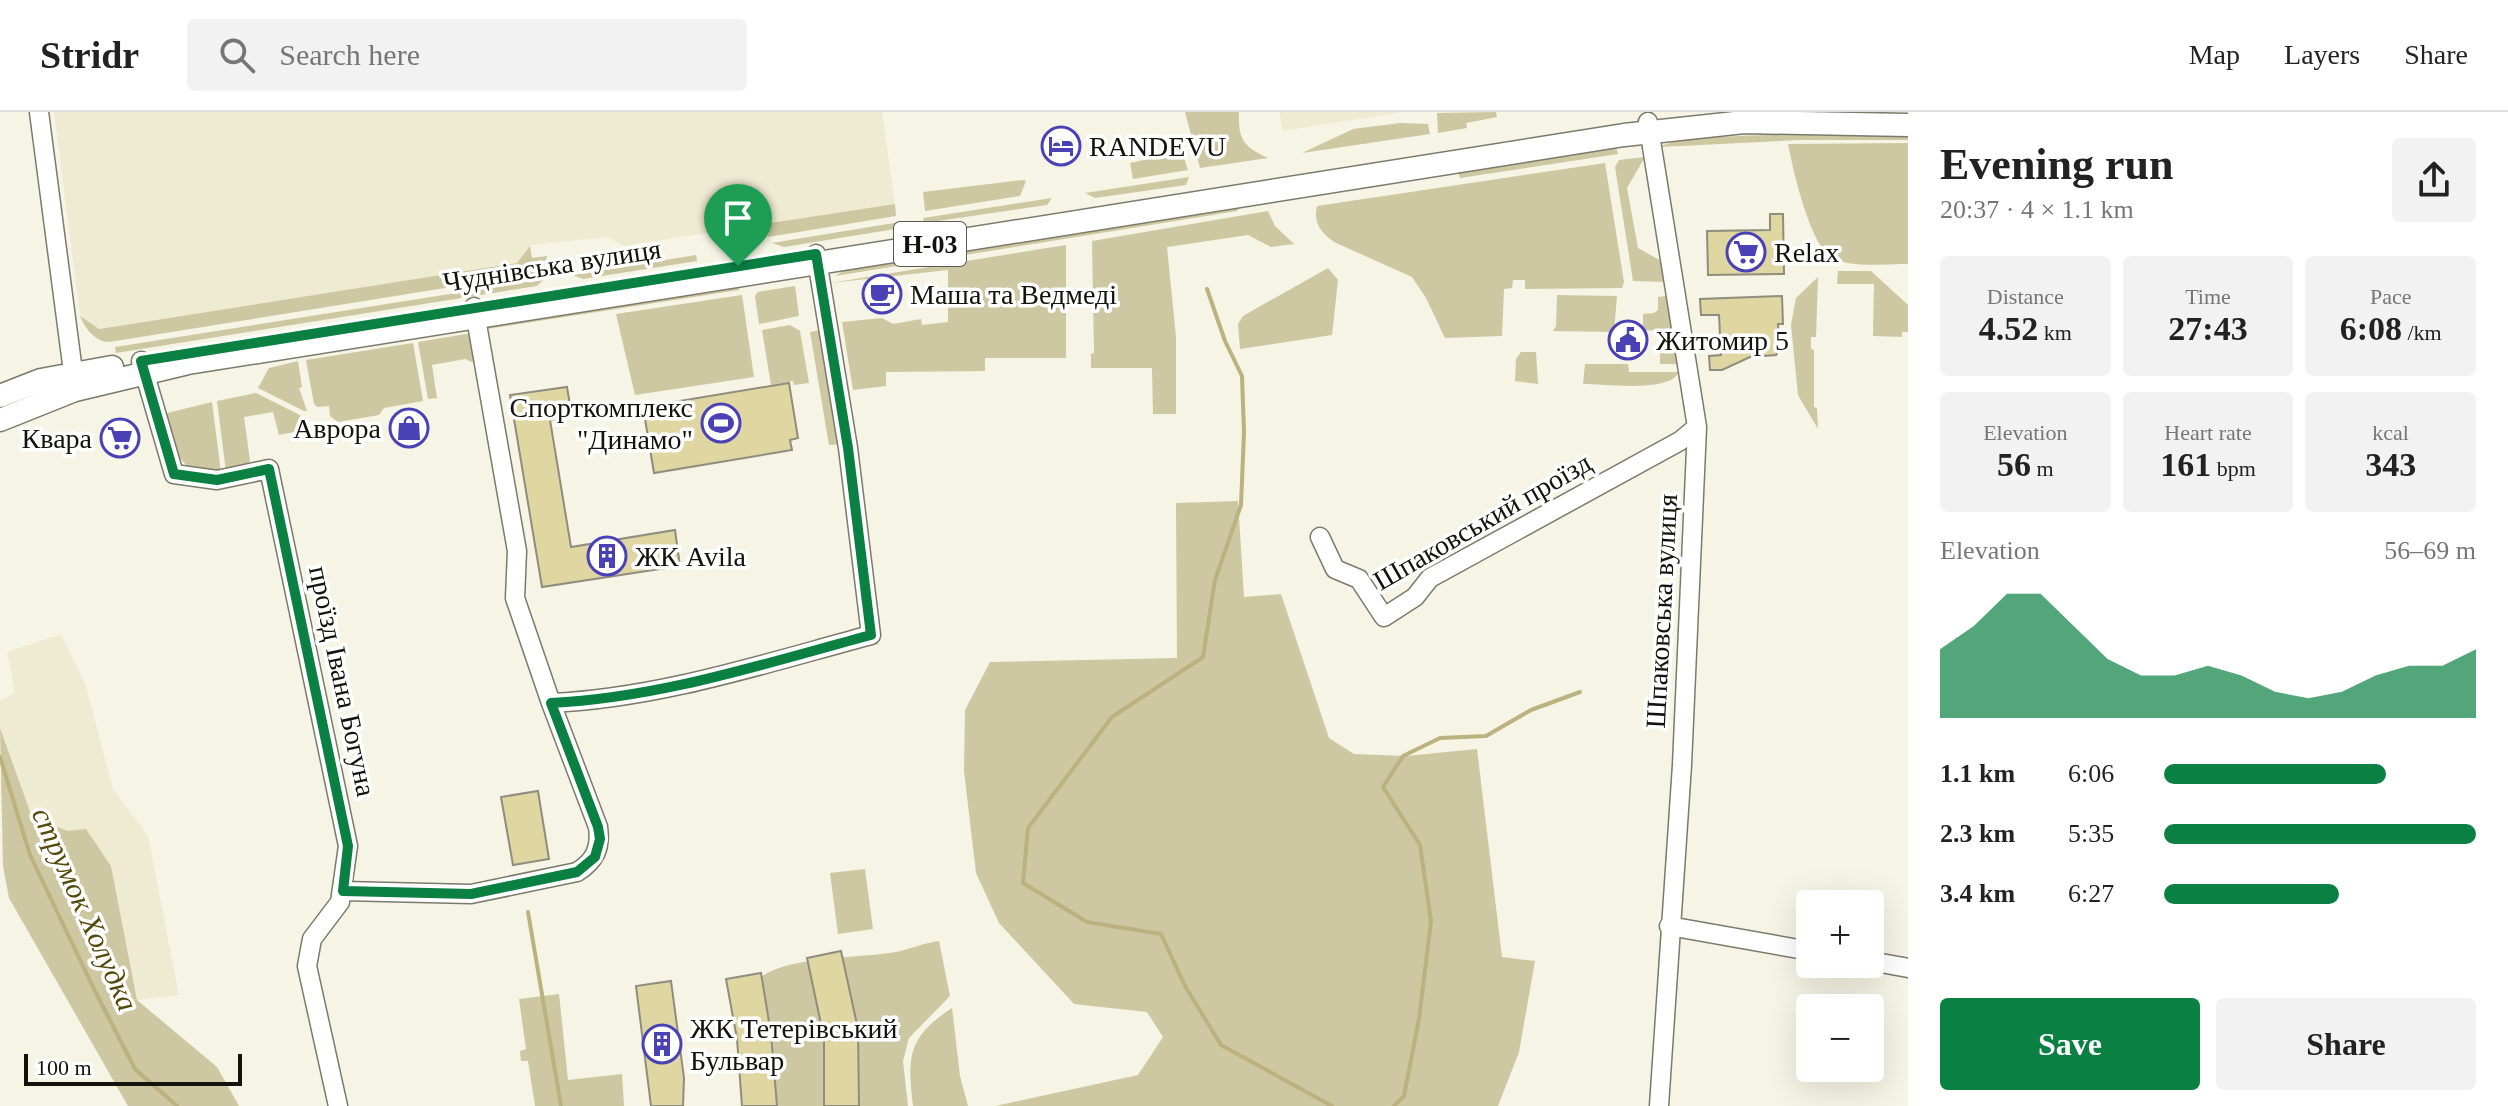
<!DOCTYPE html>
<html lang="en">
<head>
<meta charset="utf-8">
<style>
	body { margin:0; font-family:"Times New Roman",serif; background:#f2f2f2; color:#222; height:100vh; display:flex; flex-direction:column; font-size:30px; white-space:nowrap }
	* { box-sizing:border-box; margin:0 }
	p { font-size:26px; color:#767676 }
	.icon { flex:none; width:44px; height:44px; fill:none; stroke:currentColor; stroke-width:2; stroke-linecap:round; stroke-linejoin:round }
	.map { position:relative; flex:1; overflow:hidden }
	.side { display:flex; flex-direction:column; background:#fff; width:600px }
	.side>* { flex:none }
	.fabs { position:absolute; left:1796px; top:778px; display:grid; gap:16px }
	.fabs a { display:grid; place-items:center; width:88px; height:88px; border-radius:8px; background:#fff; box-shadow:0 8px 32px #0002; font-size:40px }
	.scale { position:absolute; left:24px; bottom:20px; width:218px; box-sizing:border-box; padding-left:8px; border:4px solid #13120c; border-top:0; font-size:22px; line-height:28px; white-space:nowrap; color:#13120c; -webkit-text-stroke:6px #fff; paint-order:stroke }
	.pin { position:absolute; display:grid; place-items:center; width:68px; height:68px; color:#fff; margin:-82px -34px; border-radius:50% 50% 50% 0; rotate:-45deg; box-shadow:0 0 8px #0007 }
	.pin .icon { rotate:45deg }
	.round { display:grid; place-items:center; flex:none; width:84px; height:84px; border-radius:8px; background:#f2f2f2 }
	.headline { display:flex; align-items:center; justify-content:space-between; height:136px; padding:0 32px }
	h1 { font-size:44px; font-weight:700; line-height:60px }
	.stats { display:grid; grid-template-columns:repeat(3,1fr); gap:12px; height:136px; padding:8px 32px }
	.stats div { display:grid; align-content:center; border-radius:8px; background:#f2f2f2; text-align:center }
	.stats b { font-size:34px; font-weight:700 }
	.stats small { font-size:22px; font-weight:400 }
	.stats p { font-size:22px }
	.chart { height:224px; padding:16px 32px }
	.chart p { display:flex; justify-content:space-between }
	.chart svg { width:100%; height:144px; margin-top:8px; fill:#0b8043; opacity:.7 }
	.cta { display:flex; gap:16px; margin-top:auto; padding:16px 32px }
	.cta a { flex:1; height:92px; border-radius:8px; background:#0b8043; color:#fff; font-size:32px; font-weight:700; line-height:92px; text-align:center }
	.cta a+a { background:#f2f2f2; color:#222 }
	ul { padding:0 32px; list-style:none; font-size:26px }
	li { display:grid; grid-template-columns:128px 96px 1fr; align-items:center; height:60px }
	li i { height:20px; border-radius:10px; background:#0b8043 }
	header { display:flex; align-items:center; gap:48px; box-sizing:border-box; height:112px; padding:0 40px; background:#fff; border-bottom:2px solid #e0e0e0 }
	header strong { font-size:38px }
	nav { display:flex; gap:44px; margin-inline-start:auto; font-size:28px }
	.search { width:560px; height:72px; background:#f2f2f2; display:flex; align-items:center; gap:20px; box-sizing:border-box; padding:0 28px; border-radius:8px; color:#767676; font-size:30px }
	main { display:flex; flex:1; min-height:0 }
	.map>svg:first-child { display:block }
	.built { fill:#efebd3 }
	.green { fill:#cdc7a2 }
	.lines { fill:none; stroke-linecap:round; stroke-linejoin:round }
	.stream { stroke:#bbb27f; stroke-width:4 }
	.building { fill:#dfd6a2; stroke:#8f8d7e; stroke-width:2 }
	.minor-casing { stroke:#7c7a6b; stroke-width:21 }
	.major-casing { stroke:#7c7a6b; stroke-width:25 }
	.minor { stroke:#fff; stroke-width:18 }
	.major { stroke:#fff; stroke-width:22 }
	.route-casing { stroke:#fff; stroke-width:16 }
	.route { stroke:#0b8043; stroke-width:10 }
	.labels { text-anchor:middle; stroke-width:7; stroke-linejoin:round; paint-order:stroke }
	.shield { fill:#fff; stroke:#5a5955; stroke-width:2 }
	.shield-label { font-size:26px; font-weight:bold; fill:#13120c }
	.poi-label { font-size:28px; fill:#13120c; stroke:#fff; text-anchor:start }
	.street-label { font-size:28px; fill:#13120c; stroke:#fff }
	.water-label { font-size:30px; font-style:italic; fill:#544a0b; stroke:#fff }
</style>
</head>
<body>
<header>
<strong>Stridr</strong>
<div class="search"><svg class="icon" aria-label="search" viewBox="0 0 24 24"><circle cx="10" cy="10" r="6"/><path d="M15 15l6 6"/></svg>Search here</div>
<nav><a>Map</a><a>Layers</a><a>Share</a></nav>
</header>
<main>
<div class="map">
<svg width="1908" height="994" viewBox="0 0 1908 994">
	<rect width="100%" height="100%" fill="#f6f4e4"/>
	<path class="built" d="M54,0h828l13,92 -272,42 -15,-9 -77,8 -14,18 -419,66 -18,-13z
		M1279,0h123l-119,19z
		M61,522l25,52 27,103 35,47 31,159 -42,5 -26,-134 -25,-37 -18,2 -36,-14 -32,-89v-27l15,-8 -8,-41z"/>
	<path class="green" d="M1185,0h54c-1,27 4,35 29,46l-68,10z
		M1496,0l1,5 -31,6 1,5 -29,5 -1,-20z
		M1400,11l28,1 2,10 -128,19 51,-24z
		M1908,22v6h-108l-140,7c15,-15 215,-14 248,-13z
		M1908,31v121c-22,-1 -54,5 -75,-6 -23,-11 -40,-89 -45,-114z
		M1616,35l2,7 -158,24 -2,-7z
		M1177,41l7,5 4,12 -55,9 -3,-16z
		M1645,45l-18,31 11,60 25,14 3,20 -33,-1 -18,-114 4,-7z
		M1605,51l19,119 -2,6 -97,1v-9h-12l-1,8 -8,1 -2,47 -57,2 -19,-40 -14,-21 -78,-35c-13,-9 -21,-19 -17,-36z
		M1189,65l-3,8 -91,13 -10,-5z
		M1023,68l3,1 -6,15 -95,15 -2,-19z
		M1052,86l-5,7 -123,18 -1,-5z
		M895,92l1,12 -128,21 -4,-13z
		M1242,94l-5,5 -402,65 13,-8z
		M1268,99l7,15 19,18 -23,3 -23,-12 -81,12 9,90v77h-23l-1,-46h-61v-14l3,-1 -2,-112z
		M900,110l1,6 -117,19 -12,-4z
		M1066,133v113h-81v13l-99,1v14l-33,4 -11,-68 40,-4 11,6 28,-5 1,6 26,-3v-52l-118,13z
		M530,134l2,12 15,-2 -2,16 -436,70c-13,0 -24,-13 -29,-26l19,13 418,-66z
		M696,143l1,6 -114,18 -10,-4z
		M1328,156l10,12 -6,55 -92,14 -2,-25 5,-8z
		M1838,159h33l37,34v27h-6v5l-29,-1 1,-52h-37z
		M1818,165l-2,60h-5v12l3,1v57l3,1 1,21 -20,-34 -7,-70 5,-27z
		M544,167l-7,7 -421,67 -1,-6z
		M739,174v4l-252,39 2,-4z
		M795,174l4,30 -40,8 -4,-28 3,-4z
		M742,183l12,82 -119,18 -19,-81z
		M1557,183l60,1 -3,36 -61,-1 3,-5z
		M1668,184l12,68h-20v-33l-17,-1v-16l11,-1 4,-3v-13z
		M790,213l10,6 9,52 -15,2 -1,-4 -22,4 -9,-55z
		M820,218l19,114 -10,1 -19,-113z
		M472,221l5,31 -12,-5 -33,6 5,33 -9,1 -10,-57z
		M413,231l10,58 -39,7 -5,7 -41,7 -8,-6 -1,-10 -12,1 -3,-3 -8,-44z
		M1521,240h15l2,32 -23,-3 1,-22z
		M298,249l4,26 -3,1 8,23h-3l-46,-23 11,-20z
		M1585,252h43l1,8h50c-9,21 -74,12 -96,12z
		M256,281l44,22 3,13 -4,3 -20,4 -6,-23 -29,5 6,44 -3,6 -21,5 -9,-71z
		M212,290l9,71 -32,-5 -9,-10 -17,-44z
		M1238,389l6,96 37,-3 48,144 25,16 52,2 71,-7 25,208 33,4 -16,91 -21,54h-503l143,-31 25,-38 -16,-25 -73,-8 -75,-81 -23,-50 -12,-102 1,-61 25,-48 187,-4 -1,-155z
		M0,616l32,89 36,14 18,-2 25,37 26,134 80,67 22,39h-111l-119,-208 -6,-32z
		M865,757l8,60 -35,5 -8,-61z
		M939,829l11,55 -41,42 -6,23 5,45h-134l-18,-125c27,-26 102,-22 140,-29 15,-3 27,-9 43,-11z
		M559,882l9,86 54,-6 2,32h-89l-7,-45h-7l-1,-10 6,-2 -7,-50z
		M952,896l8,68 8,30h-55c-6,-50 -5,-69 39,-98z"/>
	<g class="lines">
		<path class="stream" d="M1207,177l18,52 17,35 2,56 -3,73 -26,75 -12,77 -91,60 -84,111 -5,55 64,39 74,12 24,52 36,59 111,61
			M0,645l30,98 64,134 41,80 42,37
			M528,800l33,194
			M1394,994l10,-10 15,-77 12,-98 -11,-76 -37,-58 20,-31 37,-18 46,-2 45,-26 49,-18"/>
	</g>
	<path class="building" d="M1770,102h13l1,60 -76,1 -1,-44 63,-1z
		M1782,184l1,28h-5l1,25 -3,6 -26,2 -28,13h-12l-1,-14 12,-1 -2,-40h-18l-1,-16z
		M789,271l9,55 -8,2 2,10 -138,23 -11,-66z
		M567,275l5,30 -22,3 21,127 104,-17 5,36 -138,21 -32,-192z
		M538,679l11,68 -36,6 -12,-68z
		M841,839l17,78 1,77h-35v-68l-17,-80z
		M761,861l10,61 6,72h-35l-5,-67 -11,-60z
		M671,869l13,97 -1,28h-32l-15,-120z"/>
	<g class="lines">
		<defs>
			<path id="minor" d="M39,0l36,275
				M1648,10l49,305 -15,338 -23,341
				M474,195l43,244 -2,47 36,105c109,-5 215,-40 320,-68l-23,-187 -32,-194
				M141,249l33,113 43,6 52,-11 79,377 -8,56 -28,37 -5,27 31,140
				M1320,425l15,32 24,10 25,38 31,-20 15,-19 250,-137 17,-14
				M343,779l128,3 106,-22c18,-11 24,-24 21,-45l-47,-124
				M1669,814l141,25
				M1870,849l38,7"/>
			<path id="major" d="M0,284l41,-16 71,-13
				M0,308l75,-30 113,-27 1436,-228 120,-13 164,3"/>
		</defs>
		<use href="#minor" class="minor-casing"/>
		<use href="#major" class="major-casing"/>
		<use href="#minor" class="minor"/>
		<use href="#major" class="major"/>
	</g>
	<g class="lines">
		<defs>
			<path id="route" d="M816,142l32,194 23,187c-105,28 -211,63 -320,68l47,124 2,12 -5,18 -18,15 -106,22 -128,-3 5,-45 -79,-377 -52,11 -43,-6 -33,-113z"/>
		</defs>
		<use href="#route" class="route-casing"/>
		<use href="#route" class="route"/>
	</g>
	<defs>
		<symbol id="hotel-ring" viewBox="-11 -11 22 22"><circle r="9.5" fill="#fff" stroke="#4a41b7" stroke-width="1.5"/><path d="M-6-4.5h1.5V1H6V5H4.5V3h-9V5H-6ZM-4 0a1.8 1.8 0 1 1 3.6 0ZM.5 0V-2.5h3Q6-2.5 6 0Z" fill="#4a41b7"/></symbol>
		<symbol id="supermarket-ring" viewBox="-11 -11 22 22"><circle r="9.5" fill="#fff" stroke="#4a41b7" stroke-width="1.5"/><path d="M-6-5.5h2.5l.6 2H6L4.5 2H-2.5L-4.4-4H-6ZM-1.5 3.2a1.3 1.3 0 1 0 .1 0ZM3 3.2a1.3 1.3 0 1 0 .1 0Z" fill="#4a41b7"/></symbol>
		<symbol id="cafe-ring" viewBox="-11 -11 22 22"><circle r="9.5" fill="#fff" stroke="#4a41b7" stroke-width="1.5"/><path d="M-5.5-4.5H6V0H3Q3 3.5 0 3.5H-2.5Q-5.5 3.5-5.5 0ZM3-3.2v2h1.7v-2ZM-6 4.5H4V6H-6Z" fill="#4a41b7"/></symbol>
		<symbol id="civic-ring" viewBox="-11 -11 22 22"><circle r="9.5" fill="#fff" stroke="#4a41b7" stroke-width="1.5"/><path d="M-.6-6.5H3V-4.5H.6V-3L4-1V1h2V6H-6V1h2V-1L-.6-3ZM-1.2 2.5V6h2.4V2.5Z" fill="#4a41b7"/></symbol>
		<symbol id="stadium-ring" viewBox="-11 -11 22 22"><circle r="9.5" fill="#fff" stroke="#4a41b7" stroke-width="1.5"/><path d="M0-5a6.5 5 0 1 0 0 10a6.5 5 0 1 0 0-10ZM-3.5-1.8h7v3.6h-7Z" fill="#4a41b7"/></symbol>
		<symbol id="shop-ring" viewBox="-11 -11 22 22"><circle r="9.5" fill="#fff" stroke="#4a41b7" stroke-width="1.5"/><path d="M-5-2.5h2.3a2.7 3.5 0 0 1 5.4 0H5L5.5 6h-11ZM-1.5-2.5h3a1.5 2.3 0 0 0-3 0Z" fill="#4a41b7"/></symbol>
		<symbol id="building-ring" viewBox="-11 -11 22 22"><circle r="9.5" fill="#fff" stroke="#4a41b7" stroke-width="1.5"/><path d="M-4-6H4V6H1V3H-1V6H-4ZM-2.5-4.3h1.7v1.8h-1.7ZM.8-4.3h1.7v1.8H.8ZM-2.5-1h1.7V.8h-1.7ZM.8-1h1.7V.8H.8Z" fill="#4a41b7"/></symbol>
	</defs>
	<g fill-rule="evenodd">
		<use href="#hotel-ring" x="1039" y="12" width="44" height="44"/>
		<use href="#supermarket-ring" x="1724" y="118" width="44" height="44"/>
		<use href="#cafe-ring" x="860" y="160" width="44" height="44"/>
		<use href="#civic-ring" x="1606" y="206" width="44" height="44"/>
		<use href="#stadium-ring" x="699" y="289" width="44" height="44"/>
		<use href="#shop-ring" x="387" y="294" width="44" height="44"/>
		<use href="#supermarket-ring" x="98" y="304" width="44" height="44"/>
		<use href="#building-ring" x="585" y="422" width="44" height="44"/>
		<use href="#building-ring" x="640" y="910" width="44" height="44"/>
	</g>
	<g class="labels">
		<rect class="shield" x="894" y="110" width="72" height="44" rx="6"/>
		<g class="shield-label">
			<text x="930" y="141">Н-03</text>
		</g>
		<g class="poi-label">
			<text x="1089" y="44">RANDEVU</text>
			<text x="1774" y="150">Relax</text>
			<text x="910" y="192">Маша та Ведмеді</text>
			<text x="1656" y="238">Житомир 5</text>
			<text x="693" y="305" text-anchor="end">Спорткомплекс<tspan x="693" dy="32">"Динамо"</tspan></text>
			<text x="381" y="326" text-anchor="end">Аврора</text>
			<text x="92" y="336" text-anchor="end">Квара</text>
			<text x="635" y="454">ЖК Avila</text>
			<text x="690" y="926">ЖК Тетерівський<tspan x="690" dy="32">Бульвар</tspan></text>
		</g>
		<g class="street-label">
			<text transform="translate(552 153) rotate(-9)" y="10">Чуднівська вулиця</text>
			<text transform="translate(1482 409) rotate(-30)" y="10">Шпаковський проїзд</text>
			<text transform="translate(1661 499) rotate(-87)" y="10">Шпаковська вулиця</text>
			<text transform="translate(343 569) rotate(78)" y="10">проїзд Івана Богуна</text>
		</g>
		<g class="water-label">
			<text transform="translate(85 797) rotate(66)" y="10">струмок Холудка</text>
		</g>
	</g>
</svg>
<div class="fabs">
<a>+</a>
<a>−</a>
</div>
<div class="scale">100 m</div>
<div class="pin" style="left:738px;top:154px;background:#1e9e55"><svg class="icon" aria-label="arrive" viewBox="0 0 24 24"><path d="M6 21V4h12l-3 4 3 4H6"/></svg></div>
</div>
<section class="side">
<div class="headline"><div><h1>Evening run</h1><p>20:37 · 4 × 1.1 km</p></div><a class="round"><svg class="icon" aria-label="share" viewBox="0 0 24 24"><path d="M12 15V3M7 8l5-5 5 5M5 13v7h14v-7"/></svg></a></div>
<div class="stats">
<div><p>Distance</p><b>4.52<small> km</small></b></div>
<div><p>Time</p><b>27:43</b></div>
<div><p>Pace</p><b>6:08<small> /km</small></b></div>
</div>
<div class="stats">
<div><p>Elevation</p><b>56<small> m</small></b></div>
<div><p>Heart rate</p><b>161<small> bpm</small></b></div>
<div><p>kcal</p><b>343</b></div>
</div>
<div class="chart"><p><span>Elevation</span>56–69 m</p>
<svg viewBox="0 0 160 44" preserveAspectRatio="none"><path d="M0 44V23L10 16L20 6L30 6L40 16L50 26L60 31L70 31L80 28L90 31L100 36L110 38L120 36L130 31L140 28L150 28L160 23V44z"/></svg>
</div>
<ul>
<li><b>1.1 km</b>6:06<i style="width:71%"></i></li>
<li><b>2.3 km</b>5:35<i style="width:100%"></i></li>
<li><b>3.4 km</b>6:27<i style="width:56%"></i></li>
</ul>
<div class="cta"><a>Save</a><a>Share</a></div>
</section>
</main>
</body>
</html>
